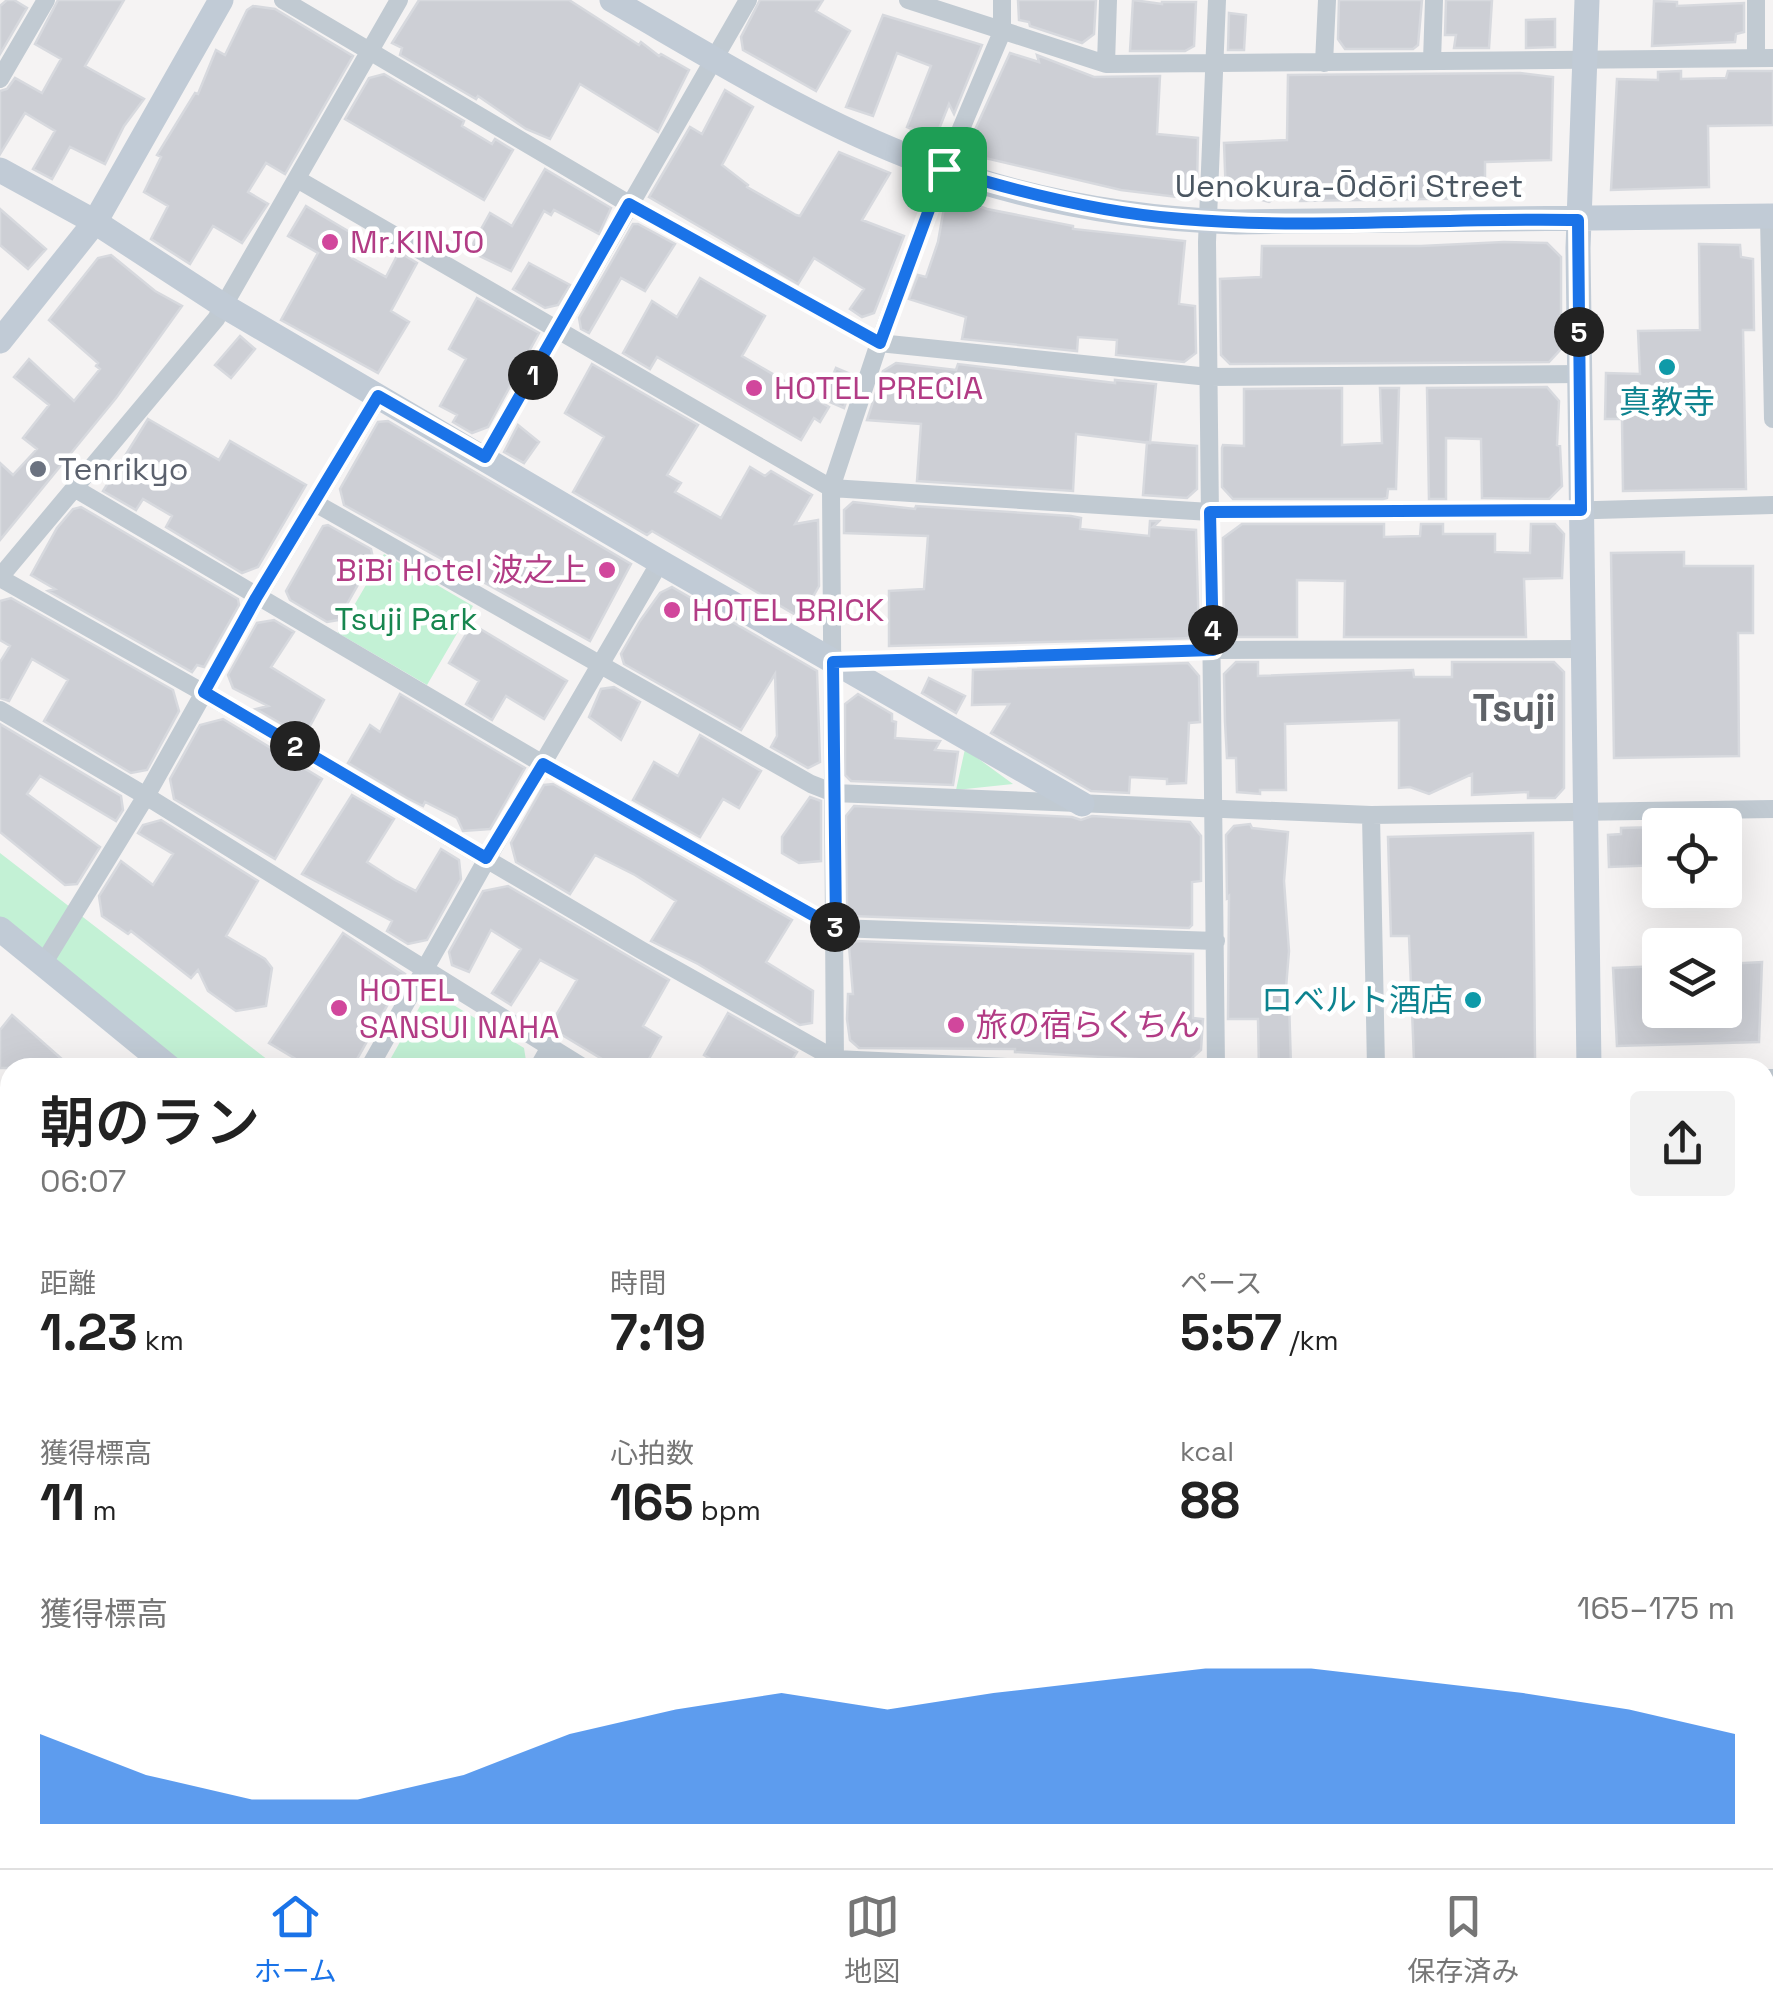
<!DOCTYPE html>
<html lang="ja">
<head>
<meta charset="utf-8">
<style>
	body { margin:0; font-family:"Space Grotesk","Noto Sans JP",sans-serif; background:#f2f2f2; color:#222; height:100vh; display:flex; flex-direction:column; font-size:38px; white-space:nowrap }
	* { box-sizing:border-box; margin:0 }
	p { font-size:32px; color:#767676 }
	.icon { flex:none; width:55px; height:55px; fill:none; stroke:currentColor; stroke-width:2; stroke-linecap:round; stroke-linejoin:round }
	.map { position:relative; flex:1; overflow:hidden }
	.drawer { position:absolute; left:0px; top:1058px; width:1775px; height:812px; display:flex; flex-direction:column; background:#fff; border-radius:30px 30px 0 0; box-shadow:0 10px 40px #0002 }
	.drawer>* { flex:none }
	.tools { position:absolute; left:1642px; top:808px; display:grid; gap:20px }
	.tools a { display:grid; place-items:center; width:100px; height:100px; border-radius:10px; background:#fff; box-shadow:0 10px 40px #0002; font-size:50px }
	.pin { position:absolute; display:grid; place-items:center; width:85px; height:85px; color:#fff; margin:-42px; border-radius:20px; box-shadow:0 5px 15px #0006 }
	.km { position:absolute; width:50px; height:50px; margin:-25px; border-radius:50%; background:#222; color:#fff; font-size:28px; line-height:50px; text-align:center }
	.round { display:grid; place-items:center; flex:none; width:105px; height:105px; border-radius:10px; background:#f2f2f2 }
	.headline { display:flex; align-items:center; justify-content:space-between; height:170px; padding:0 40px }
	h1 { font-size:55px; font-weight:600; line-height:75px }
	.figures { display:grid; grid-template-columns:repeat(3,1fr); gap:15px; height:170px; padding:10px 40px }
	.figures div { display:grid; align-content:center }
	.figures b { font-size:50px; font-weight:600 }
	.figures small { font-size:28px; font-weight:400 }
	.figures p { font-size:28px }
	.chart { height:280px; padding:20px 40px }
	.chart p { display:flex; justify-content:space-between }
	.chart svg { width:100%; height:180px; margin-top:10px; fill:#1a73e8; opacity:.7 }
	.dock { display:flex; justify-content:space-around; align-items:center; height:140px; border-top:2px solid #e0e0e0; background:#fff; font-size:28px; color:#767676 }
	.dock a { display:grid; justify-items:center; gap:5px }
	.dock .current { color:#1a73e8 }
	.map>svg:first-child { display:block }
	.green { fill:#c3f1d5 }
	.building { fill:#cdcfd5; stroke:#d7d9de; stroke-width:2.5 }
	.lines { fill:none; stroke-linecap:round; stroke-linejoin:round }
	.street { stroke:#c1cad2; stroke-width:18 }
	.secondary { stroke:#c1cbd6; stroke-width:25 }
	.route-casing { stroke:#fff; stroke-width:20 }
	.route { stroke:#1a73e8; stroke-width:12 }
	.hotel-dot { fill:#d1479c; stroke:#fff; stroke-width:4 }
	.culture-dot { fill:#0f9aa8; stroke:#fff; stroke-width:4 }
	.worship-dot { fill:#6b7280; stroke:#fff; stroke-width:4 }
	.labels { text-anchor:middle; stroke-width:9; stroke-linejoin:round; paint-order:stroke }
	.street-label { font-size:32px; fill:#4a5661; stroke:#fff }
	.hotel-label { font-size:32px; fill:#b23c85; stroke:#fff; text-anchor:start }
	.culture-label { font-size:32px; fill:#0d838f; stroke:#fff }
	.worship-label { font-size:32px; fill:#5b616d; stroke:#fff; text-anchor:start }
	.park-label { font-size:32px; fill:#17864f; stroke:#fff }
	.quarter-label { font-size:38px; font-weight:bold; fill:#5f6368; stroke:#fff }
</style>
</head>
<body>
<div class="map">
<svg width="1773" height="1868" viewBox="0 0 1773 1868">
	<rect width="100%" height="100%" fill="#f5f3f3"/>
	<path class="green" d="M384,554l89,52 -46,79 -89,-52z
		M965,749l48,35 -57,6z
		M0,853l277,214h-100l-177,-146z
		M429,990l95,58 3,19h-141z
		M10,1514v346h51l-4,8h-57v-345z"/>
	<path class="building" d="M7,0h7l13,8 -27,46v-48z
		M58,0h66l-39,66 59,33 -20,27 -19,38 -35,-17 -18,32 -19,-10 22,-38 -30,-18 -25,41v-63l7,-2 8,-11 27,15 19,-34 -26,-15z
		M419,0h150l70,45 2,-3 18,14 2,-2 28,16 -31,62 -78,-48 -30,55 -24,-10 -48,-33 -2,3 -76,-44 2,-7 -10,-5z
		M760,0h63l-7,11 34,20 -34,60 -73,-41 -2,-13z
		M1018,0h78l-2,34 -12,9 -52,-17 -1,-4 -10,-2z
		M1133,0l29,4v-2h34l-2,44 -9,5h-55z
		M1339,0h83l-4,45 -5,4h-68l-7,-10z
		M1446,0h46l-3,48h-35l2,-13h-11z
		M1654,1l23,1v4l67,-3v29l-8,2 -1,8 -83,4z
		M253,6l22,3 78,47 -68,118 -19,-11 -18,29 20,12 -26,39 -29,-17 -23,38 -39,-25 17,-33 -24,-14 17,-35 -4,-2 38,-62 3,1 18,-44 9,5 22,-45z
		M1229,13l17,2 -2,35h-16z
		M883,15l99,30 -28,69 -5,-10 -14,35 -28,-12 24,-61 -34,-13 -24,63 -27,-9z
		M1555,19v28l-29,1v-28z
		M1010,53l29,9 -2,-7 57,22 66,-1 -3,58 41,4 -1,48 -12,12 -64,-8 -149,-35 -4,-10z
		M1681,71v8l45,-1 2,-7h45v54l-65,1 1,61 -98,3 6,-111 41,1v-8z
		M1520,73l33,4 -2,83 -66,2v36l-185,3v-18l-31,19 -18,-5h-25l-2,-54 63,-3 1,-65z
		M384,74l80,47 -2,5 30,18 3,-5 18,11 -29,50 -139,-81 24,-41z
		M725,90l28,17 -31,58 26,20 -1,2 49,28 4,1 39,-64 51,21 -28,47 42,16 -30,77 -12,4 -12,-8 14,-20 -50,-31 -16,26 -149,-87 41,-70 12,7z
		M545,169l66,39 -12,26 -45,-24 -3,5 -7,-4 -33,60 -42,-20 21,-38 22,13z
		M955,197l32,12 86,17v3l112,12 -6,63 16,2 1,47 -12,9 -68,-7 1,-15 -39,-3 -1,14 -115,-12 4,-22 -57,-18 9,-24 8,2 12,-35 7,-40z
		M306,206l57,34 -11,18 34,19 13,-25 18,11 -26,48 18,11 -31,51 -97,-53 37,-67 -30,-17z
		M0,209l46,40 -18,20 -28,-24z
		M633,224h5l37,20 -30,47 -24,-13 -32,55 -8,-4 -2,-11z
		M1504,242l43,1 14,14v92l-12,13 -319,2 -9,-9 -1,-76 41,-2 1,-31h159z
		M1699,244l41,1 1,12 12,2 1,71h-11l3,159 -123,2 -1,-72h-17l1,-46 34,1 -2,-43 62,-1z
		M111,255l44,36 27,15 -66,92 -116,142v-77l13,12 24,-26 -14,-11 26,-33 -35,-28 15,-18 45,42 26,-32 -4,-3 2,-3 -49,-43 49,-62z
		M529,263l41,22 -12,20 -13,3 -32,-19z
		M700,278l65,38 -23,40 87,51 -9,15 -6,-4 -13,22 -144,-83 -7,12 -27,-16 29,-52 25,16z
		M477,298l62,35 -51,94 -16,6 -19,-11 4,-7 -17,-9 26,-47 -17,-10z
		M240,336l15,13 -24,29 -16,-13z
		M896,363l60,7 2,-6 157,19v-3l41,4 -6,59 -74,-9 -3,57 -156,-10 4,-57 -54,-4 16,-49z
		M592,364l106,61 -31,50 14,8 -6,9 46,26 29,-51 15,9 6,-5 41,24 -17,29 23,-4 1,66 -18,32 -149,-87 -5,4 -74,-43 31,-55 -39,-24z
		M836,368l19,8 -11,32 -21,-9z
		M1547,387l12,14 -2,44 3,1 2,40 -13,13 -67,-1 -1,-59 -35,-1v61h-17l-2,-111z
		M1342,388v57l40,-2 -2,-55h19l-3,101h-8l-1,9 -4,1h-150l-11,-12v-39l1,-3 21,1v-57z
		M148,419l71,41 11,-19 76,44 -48,82 -16,6 -76,-46 6,-11 -29,-17 -7,11 -33,-19z
		M388,421l243,143 -41,77 -246,-136 -4,-16 38,-67z
		M518,425l21,17 -15,21 -20,-11z
		M1147,442l50,4v43l-10,9 -44,-3z
		M853,502l62,7 1,-3 155,10 10,2 -1,11 69,7 1,-15h9l-6,6 43,3 3,108 -310,8v-55l35,-2 4,-53 -84,-3v-23z
		M81,507l157,92 1,6 -35,62 -7,-2 -5,7 -144,-81 7,-2 -24,-14 26,-47 16,-19z
		M1242,524h142v13l36,-1 1,-12h22v10h52v18l35,1 1,-29h24l9,10 -2,44 -38,1 2,58h-182l1,-56 -48,-1v57h-65l-8,-11 -1,-88z
		M328,525l43,24 2,9 -35,62 -11,2 -37,-22 -4,-9 37,-65z
		M1684,552v14h69v67h-15l1,123 -125,2 -3,-205z
		M672,587l145,84 3,91 -12,6 -37,-21 6,-11 -2,-62 -34,56 -117,-66 -3,-10 19,-33 20,-28z
		M11,598l162,92 6,21 -32,59 -16,3 -87,-52 24,-41 -36,-21 -23,42 -9,-3v-36l10,-16 -10,-6v-39z
		M274,620l20,12 -23,35 53,33 -20,37 -48,-28 12,-3 -35,-18 -5,-13 29,-52z
		M472,624l95,57 -23,38 -38,-23 -14,24 -26,-16 13,-23 -30,-18z
		M1236,662h22v14l155,-6 1,7h38v-15h102l10,10v116l-9,10h-27v-6l-56,3v-21l-43,20 -19,-7 -11,1v-68l-114,4 1,66h-26v4l-23,-2 -1,-34h-9l-2,-36 -1,-48z
		M1188,663l11,13 1,46 -11,1 -3,60 -19,1v-5l-37,-2 -1,16 -38,-2 -100,-58 18,-29 -37,1 1,-35z
		M929,678l36,18 -9,17 -34,-20z
		M614,687l26,15 -19,38 -32,-23 12,-28z
		M400,694l125,74 -35,61 -27,2 -6,-13 -32,-16 -2,4 -16,-8 -59,-35 22,-38 10,7z
		M858,694l34,20v7l4,1 -1,16 45,3 -5,9 23,2 -5,33 -102,-4 -6,-6v-71z
		M223,719l99,60 -47,80 -101,-60 -4,-20 30,-54z
		M0,724l121,72 2,14 -7,11 -76,-45 -13,18 73,53 -23,37 -12,1 -65,-53z
		M700,735l61,36 -22,37 -16,-9 -23,38 -67,-37 21,-38 24,14z
		M553,784l239,136 -26,42 47,29 -1,32 -12,2 -102,-61 -47,-23 25,-40 -41,-26 -40,-20 -25,39 -54,-32 -5,-19 33,-58z
		M352,795l42,24 -27,43 28,18 21,11 25,-42 18,11 2,19 -34,61 -19,4 -21,-13 5,-10 -90,-47z
		M810,797l11,4v60l-22,2 -17,-10v-16z
		M854,806l218,11 9,3 11,-4 98,6 11,14v45l-9,1v43l-3,3 -337,-12 -5,-7 -1,-93z
		M161,820l97,61 -32,55 39,23 7,9 -6,38 -30,5 -28,-20 -10,-21 -7,8 -60,-47 -3,3 -26,-18 -3,-20 22,-35 32,24 20,-31 -35,-21 5,-8z
		M1250,824l2,4 36,4 -4,49 5,70 -4,49h4l2,68h-32l-1,-49h-30l1,-123 -2,2 -1,-63 8,-9z
		M1660,827v38l-51,2 -1,-32 13,-1v-6z
		M1533,833l2,226 -121,1 -5,-124h-18l-3,-99z
		M508,886l161,94 -26,46 18,11 -17,31h-27l-68,-41 28,-47 -37,-20 -29,45 -19,-12 29,-44 -30,-19 -22,42 -17,-7 -3,-13 34,-61z
		M343,933l62,41 -53,94h-41l-42,-25z
		M856,941l337,13v64l10,1 -2,31 -10,9 -37,1 -139,-8v-3l-156,-1 -9,-8 -3,-21 1,-25h5l-4,-48z
		M1762,962l-3,80 -142,4 -4,-78 47,-2v44h65v-46z
		M728,1013l69,39 -10,16h-79l4,-8 -8,-5z
		M12,1015l60,53h-72v-38z"/>
	<g class="lines">
		<path class="street" d="M283,0l346,204 250,139 330,34 371,-3
			M908,0l198,64 667,-6
			M1756,0v58
			M1432,61l2,-61
			M1324,63l3,-63
			M1106,64l2,-64
			M0,79l46,-79
			M297,179l534,309 379,24 351,-1 212,-6
			M1769,217l4,202
			M485,457l263,-457
			M74,488l469,276 293,164 380,13
			M315,503l496,281 23,9 537,22 402,-6
			M0,577l216,-258 183,-319
			M0,578l204,115 437,257 194,109 191,9
			M839,662l374,-12 370,-1
			M0,710l146,86 438,272
			M1371,815l5,253
			M43,964l103,-168 111,-198 122,-202
			M835,1067l-4,-579 48,-145 65,-174 58,-137v-32
			M369,1068l118,-209 173,-297
			M538,1068l12,-21
			M1216,1068l-9,-826 10,-242
			M1765,1078h8
			M1765,1644h8
			M260,1860l18,8
			M1014,1860l20,8
			M532,1868l2,-8
			M1122,1868v-8"/>
		<path class="secondary" d="M612,0c101,58 201,121 311,162 99,37 207,57 313,60l537,-6
			M1587,0l-9,248 11,820
			M0,170l95,52 129,84 436,256 422,242
			M0,341l95,-119 126,-222
			M0,929l170,139
			M0,1341l10,1
			M1765,1353h8
			M0,1368l10,2
			M1765,1379h8
			M200,1868l2,-8"/>
	</g>
	<g class="lines">
		<defs>
			<path id="route" d="M944,169c77,24 157,44 238,50 131,11 265,-2 396,1l3,290 -371,2 3,138 -380,12 3,266 -293,-164 -57,94 -282,-166 52,-94 122,-202 107,61 144,-253 251,139z"/>
		</defs>
		<use href="#route" class="route-casing"/>
		<use href="#route" class="route"/>
	</g>
	<g class="hotel-dot">
		<circle cx="330" cy="242" r="10"/>
		<circle cx="754" cy="388" r="10"/>
		<circle cx="607" cy="570" r="10"/>
		<circle cx="672" cy="610" r="10"/>
		<circle cx="339" cy="1008" r="10"/>
		<circle cx="956" cy="1025" r="10"/>
	</g>
	<g class="culture-dot">
		<circle cx="1667" cy="367" r="10"/>
		<circle cx="1473" cy="1000" r="10"/>
	</g>
	<circle class="worship-dot" cx="38" cy="469" r="10"/>
	<g class="labels">
		<g class="street-label">
			<text x="1349" y="197">Uenokura-Ōdōri Street</text>
		</g>
		<g class="hotel-label">
			<text x="350" y="253">Mr.KINJO</text>
			<text x="774" y="399">HOTEL PRECIA</text>
			<text x="587" y="581" text-anchor="end">BiBi Hotel 波之上</text>
			<text x="692" y="621">HOTEL BRICK</text>
			<text x="359" y="1001">HOTEL<tspan x="359" dy="37">SANSUI NAHA</tspan></text>
			<text x="976" y="1036">旅の宿らくちん</text>
		</g>
		<g class="culture-label">
			<text x="1667" y="413">真教寺</text>
			<text x="1453" y="1011" text-anchor="end">ロベルト酒店</text>
		</g>
		<g class="worship-label">
			<text x="58" y="480">Tenrikyo</text>
		</g>
		<g class="park-label">
			<text x="406" y="630">Tsuji Park</text>
		</g>
		<g class="quarter-label">
			<text x="1514" y="721">Tsuji</text>
		</g>
	</g>
</svg>
<div class="tools">
<a><svg class="icon" aria-label="locate" viewBox="0 0 24 24"><circle cx="12" cy="12" r="6"/><path d="M12 2v4M12 18v4M2 12h4M18 12h4"/></svg></a>
<a><svg class="icon" aria-label="layers" viewBox="0 0 24 24"><path d="M12 4l9 5-9 5-9-5zM3 14l9 5 9-5"/></svg></a>
</div>
<div class="pin" style="left:944px;top:169px;background:#1e9e55"><svg class="icon" aria-label="arrive" viewBox="0 0 24 24"><path d="M6 21V4h12l-3 4 3 4H6"/></svg></div>
<b class="km" style="left:533px;top:375px">1</b>
<b class="km" style="left:295px;top:746px">2</b>
<b class="km" style="left:835px;top:927px">3</b>
<b class="km" style="left:1213px;top:630px">4</b>
<b class="km" style="left:1579px;top:332px">5</b>
<section class="drawer">
<div class="headline"><div><h1>朝のラン</h1><p>06:07</p></div><a class="round"><svg class="icon" aria-label="share" viewBox="0 0 24 24"><path d="M12 15V3M7 8l5-5 5 5M5 13v7h14v-7"/></svg></a></div>
<div class="figures">
<div><p>距離</p><b>1.23<small> km</small></b></div>
<div><p>時間</p><b>7:19</b></div>
<div><p>ペース</p><b>5:57<small> /km</small></b></div>
</div>
<div class="figures">
<div><p>獲得標高</p><b>11<small> m</small></b></div>
<div><p>心拍数</p><b>165<small> bpm</small></b></div>
<div><p>kcal</p><b>88</b></div>
</div>
<div class="chart"><p><span>獲得標高</span>165–175 m</p>
<svg viewBox="0 0 160 44" preserveAspectRatio="none"><path d="M0 44V22L10 32L20 38L30 38L40 32L50 22L60 16L70 12L80 16L90 12L100 9L110 6L120 6L130 9L140 12L150 16L160 22V44z"/></svg>
</div>
</section>
</div>
<nav class="dock">
<a class="current"><svg class="icon" aria-label="home" viewBox="0 0 24 24"><path d="M3 11l9-7 9 7M6 9v11h12V9"/></svg>ホーム</a>
<a><svg class="icon" aria-label="map" viewBox="0 0 24 24"><path d="M3 6l6-2 6 2 6-2v14l-6 2-6-2-6 2zM9 4v14M15 6v14"/></svg>地図</a>
<a><svg class="icon" aria-label="saved" viewBox="0 0 24 24"><path d="M7 4h10v16l-5-4-5 4z"/></svg>保存済み</a>
</nav>
</body>
</html>
